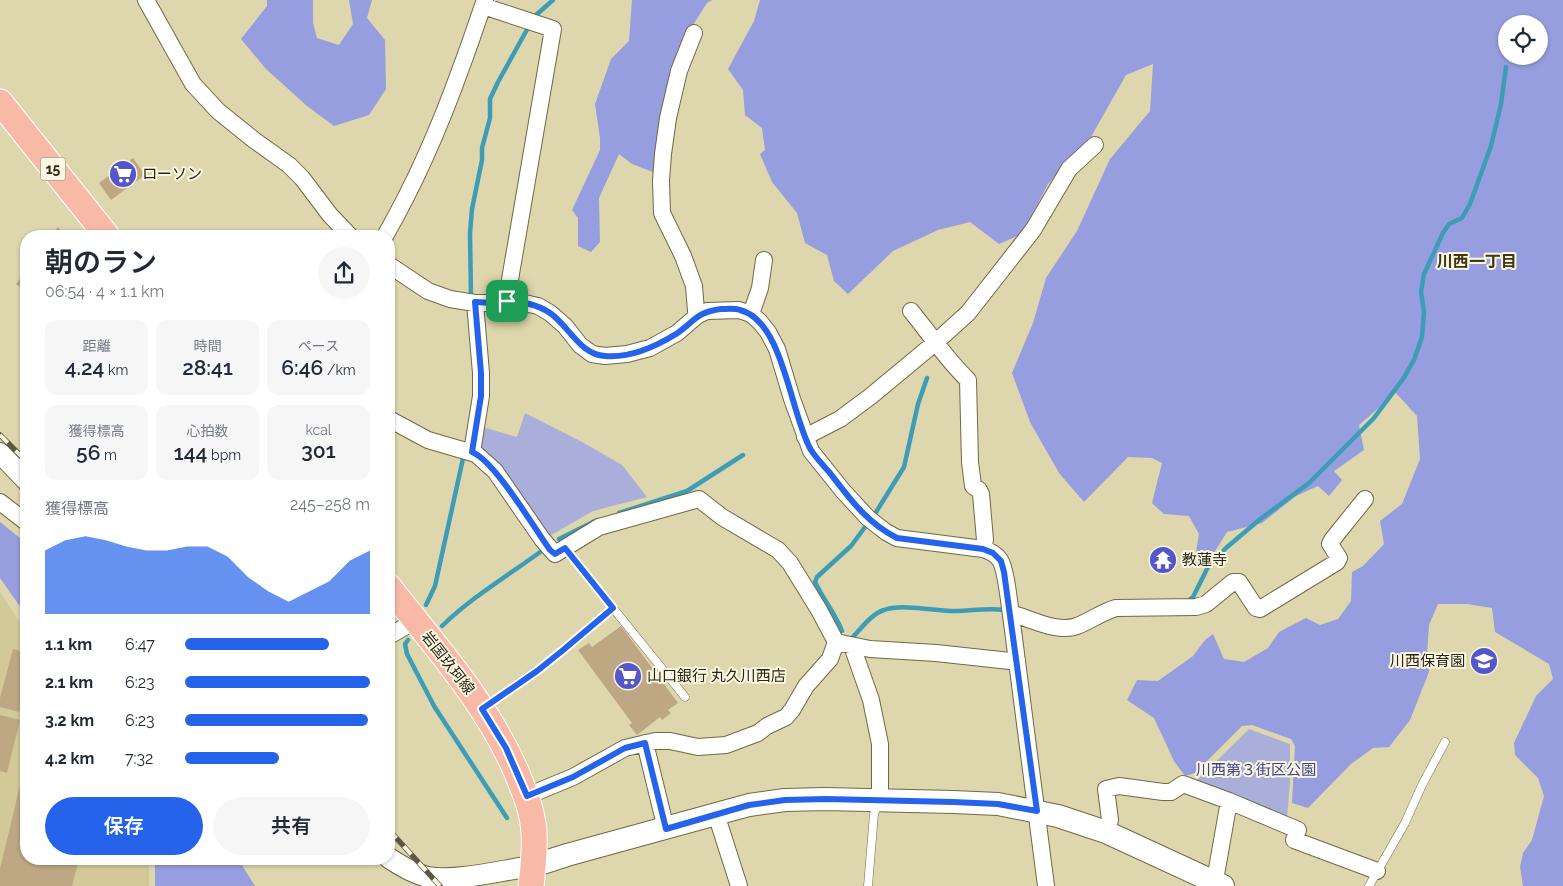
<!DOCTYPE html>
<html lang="ja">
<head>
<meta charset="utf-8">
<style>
	body { margin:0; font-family:Raleway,"Noto Sans JP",sans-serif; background:#f6f6f7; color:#1f2937; height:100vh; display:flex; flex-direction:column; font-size:19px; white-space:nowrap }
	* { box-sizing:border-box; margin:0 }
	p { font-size:16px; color:#747a83 }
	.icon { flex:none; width:28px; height:28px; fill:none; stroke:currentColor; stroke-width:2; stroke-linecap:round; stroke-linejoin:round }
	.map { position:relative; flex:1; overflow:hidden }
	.panel { position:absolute; left:20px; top:230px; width:375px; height:635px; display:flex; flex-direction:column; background:#fff; border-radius:20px; box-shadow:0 1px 4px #0004 }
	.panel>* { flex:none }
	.buttons { position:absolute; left:1498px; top:15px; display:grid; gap:10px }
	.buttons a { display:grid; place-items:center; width:50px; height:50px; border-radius:50%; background:#fff; box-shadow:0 1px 4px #0004; font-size:25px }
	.pin { position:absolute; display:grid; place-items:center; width:42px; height:42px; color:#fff; margin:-21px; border-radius:10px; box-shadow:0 2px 8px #0006 }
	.round { display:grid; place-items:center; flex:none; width:52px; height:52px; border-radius:26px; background:#f6f6f7 }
	.headline { display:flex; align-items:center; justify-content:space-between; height:85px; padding:0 25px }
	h1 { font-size:28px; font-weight:600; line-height:38px }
	.figures { display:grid; grid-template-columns:repeat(3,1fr); gap:8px; height:85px; padding:5px 25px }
	.figures div { display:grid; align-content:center; border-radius:12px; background:#f6f6f7; text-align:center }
	.figures b { font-size:21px; font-weight:600 }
	.figures small { font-size:14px; font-weight:400 }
	.figures p { font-size:14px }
	.chart { height:140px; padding:10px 25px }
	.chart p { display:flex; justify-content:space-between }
	.chart svg { width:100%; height:90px; margin-top:5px; fill:#2563eb; opacity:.7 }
	.action { display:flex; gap:10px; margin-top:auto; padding:10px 25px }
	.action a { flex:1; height:58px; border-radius:30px; background:#2563eb; color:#fff; font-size:20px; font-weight:600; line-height:58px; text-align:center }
	.action a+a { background:#f6f6f7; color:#1f2937 }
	ul { padding:0 25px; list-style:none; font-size:16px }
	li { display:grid; grid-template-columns:80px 60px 1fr; align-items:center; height:38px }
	li i { height:12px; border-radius:6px; background:#2563eb }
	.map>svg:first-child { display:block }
	.built { fill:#d3c998 }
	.green { fill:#a9afda }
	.forest { fill:#969edf; fill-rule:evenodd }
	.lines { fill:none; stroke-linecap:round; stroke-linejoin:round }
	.stream { stroke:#3d9db6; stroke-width:4.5 }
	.building { fill:#bea783 }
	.service-casing { stroke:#706943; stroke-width:9 }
	.minor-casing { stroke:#706943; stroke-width:18 }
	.tertiary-casing { stroke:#706943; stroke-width:22 }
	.secondary-casing { stroke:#706943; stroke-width:24 }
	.primary-casing { stroke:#fff; stroke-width:27 }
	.service { stroke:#fff; stroke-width:8 }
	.minor { stroke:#fff; stroke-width:16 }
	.tertiary { stroke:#fff; stroke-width:20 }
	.secondary { stroke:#fff; stroke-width:22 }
	.primary { stroke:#f8baa7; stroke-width:25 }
	.rail-casing { stroke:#5d5841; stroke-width:5.5 }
	.rail { stroke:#faf6e1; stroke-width:4; stroke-dasharray:11; stroke-linecap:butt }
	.route-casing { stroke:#fff; stroke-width:10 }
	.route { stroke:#2563eb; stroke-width:6 }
	.labels { text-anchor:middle; stroke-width:4; stroke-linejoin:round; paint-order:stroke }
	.shield { fill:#faf6e1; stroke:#686453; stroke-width:1 }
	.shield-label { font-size:14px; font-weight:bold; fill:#292616 }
	.poi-label { font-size:15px; fill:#292616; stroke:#faf6e1; text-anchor:start }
	.street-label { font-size:15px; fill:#292616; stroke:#faf6e1 }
	.park-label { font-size:15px; fill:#414391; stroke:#faf6e1 }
	.neighbourhood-label { font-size:16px; font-weight:bold; fill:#3f3712; stroke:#faf6e1 }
</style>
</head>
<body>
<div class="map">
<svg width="1563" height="886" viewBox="0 0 1563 886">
	<rect width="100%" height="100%" fill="#ded6ac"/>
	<path class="built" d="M0,592l26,40v227h123v27h-149z"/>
	<path class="green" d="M525,413l59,30 38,22 25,32 -54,14 -47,27 -65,-88 1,-23 35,10z
		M1249,729l41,15v39l-3,35 -94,-34z"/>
	<path class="forest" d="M267,0h46v23l4,15 22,7 14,-21 -4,-24h23l-5,18 18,22 1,49 -17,26 -35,11 -27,-20 -41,-37 -25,-30 26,-33z
		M632,0h80l-5,3 -28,44 -16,61 -10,64 -21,-8 -13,-10 -20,44 1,44 -9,10 -13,-6v-28l-6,-8 28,-60v-12l-5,-34 16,-45 18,-18z
		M760,0h803v886h-40l-3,-19 3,-14 9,-13 12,-44 -6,-18 -23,-23 -1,-12 22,-47 17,-17 -4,-15 -54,-32 -3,-24 -25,-4h-29l-9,21 -2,30 2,17 -19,48 -21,27 -16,1 -22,16 -43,44 -16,-5 3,-57 -4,-7 -39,-14 -10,1 -47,47 -10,3 -11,-15 -20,-43 -27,-18 10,-20 21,1 35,-25 12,-16 8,-6 11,25 20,3 24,-14 11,-16 27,-14 14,7 18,-6 13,-18 1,-29 11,-6 21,-22 -4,-23 22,-17 18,-45 -3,-43 -21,-23 -37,32 5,25 -30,21 8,9 -13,16 -11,-10 -22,10 -34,27 -35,9 -20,32h-13l5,-30 -10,-18 -25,-2 -12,-11 10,-40 -10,-5 -24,-1 -44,45 -25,-29 -29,-51 -18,-49 21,-50 13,-45 31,-47 33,-72 40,-48 3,-47 -27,11 -35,62 -43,47 -26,50 -23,10 -29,-22 -32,8 -45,21 -45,43 -14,-13 -7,-26 -22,-12 -8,-30 -25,-31 -12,-28 5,-4 -3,-22 -17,-13 -2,-25 -15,-21 26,-48zM1506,24h33v32h-33z
		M0,522l26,21v72l-26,-37z
		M155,859h83l17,27h-100z"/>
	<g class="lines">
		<path class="stream" d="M533,19l3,-4 17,-15
			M471,297l-1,-64 2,-24 10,-49v-12l8,-30v-19l8,-17 31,-56
			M619,513l68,-22 56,-36
			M873,517l31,-50 14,-63 9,-26
			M559,539l38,-19
			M1188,601l5,-4 15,-30 18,-19 33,-28 50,-37 65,-65 29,-39 11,-19 8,-23 2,-25 -3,-20 3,-18 19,-41 6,-9 13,-6 8,-14 21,-58 10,-42 5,-37
			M426,605l9,-19 29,-132
			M442,626c31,-30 67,-51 101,-76
			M842,631c-7,-18 -19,-32 -27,-49l2,-5 34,-31 17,-23
			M852,638c9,-9 19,-24 32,-28 17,-6 47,0 66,1 17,1 36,-4 54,-1
			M408,640l-3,4 2,10 27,52 73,112"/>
	</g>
	<path class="building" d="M133,158l12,17 -34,25 -12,-17z
		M58,227l7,9h-14z
		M26,270v21l-10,-7z
		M621,626l57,77 -10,7 3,3 -9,7 -2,-3 -23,18 -8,-10 3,-2 -54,-73 11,-7 3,4z
		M13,649l13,4v31l-7,28 -19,-5v-9z
		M0,715l20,5 -13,53 -7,-2z
		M22,777l4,1v81h53l-7,27h-72v-17z"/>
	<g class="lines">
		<defs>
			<path id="service" d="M613,608l72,89
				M485,707l64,-45 64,-54 -48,-60
				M868,886l6,-72 5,-12
				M1369,886l36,-63 17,-38 23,-43"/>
			<path id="minor" d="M146,0l47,84 25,27 36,29 35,25 13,13 28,37 20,21
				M483,6l70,23 -46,268v4
				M694,33l-15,38 -11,47 -5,36 -2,26 1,33 21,43 11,30 2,25 2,4
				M385,236c31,-54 56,-112 77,-171 8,-21 15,-43 23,-65
				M389,265l39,26 22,8 25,4h18l14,-2 13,1 18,4 12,7 15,13 15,19 12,9 13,2 22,-2 23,-6 27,-15 21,-18 9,-4 32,-1 12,4 9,8 8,10 9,17 15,50 19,52 32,40 25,27 18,14 11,6 86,11c7,2 13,5 17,11 6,9 9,42 11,55l35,271
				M911,311c19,23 35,48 57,69l2,82 3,24 6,4 2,4 4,46 -2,9
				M751,314l9,-26 4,-28
				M389,419l39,21 48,14 19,17 47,68 13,15 44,-27 100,-28 23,18 56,33 12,13 29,47 17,32 -6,17 -24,27 -14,24 -6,7 -19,9 -9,7 -32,12 -28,2 -28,-6h-15l-30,7 -52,29 -46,19
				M805,437l35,-18 31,-23 65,-54 32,-29 65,-83 36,-61 26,-24
				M472,452l9,-56v-23l-6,-70
				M0,502l26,20
				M1011,615h5c18,5 42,18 61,11 13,-5 25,-14 39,-18l80,-1 10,-3 27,-22h6l17,26 4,1 77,-47 2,-4 -9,-14 2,-4 33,-41
				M389,636l26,-15
				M836,642l34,7 66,4 74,8 7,-1
				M852,646l19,54 9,44v56
				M645,743l21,86
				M716,814l23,72
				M1106,832l4,-12 -4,-31 13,-3 44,6h8l12,-8 46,17 69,29 -4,10 83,31
				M1214,886l15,-85"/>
			<path id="tertiary" d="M0,453l26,27
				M389,858c12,8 25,16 39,19 30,5 74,-7 105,-11"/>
			<path id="secondary" d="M533,866l34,-11 182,-50 36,-5 40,-1 128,3 45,2 60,12 48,16 117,54"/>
			<path id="primary" d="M0,102l107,134
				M389,587c46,59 97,115 127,184 8,20 17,40 18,62 1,17 -1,36 -3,53"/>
		</defs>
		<use href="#service" class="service-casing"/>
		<use href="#minor" class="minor-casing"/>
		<use href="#tertiary" class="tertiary-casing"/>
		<use href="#secondary" class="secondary-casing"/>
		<use href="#primary" class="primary-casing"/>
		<use href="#service" class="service"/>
		<use href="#minor" class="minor"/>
		<use href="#tertiary" class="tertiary"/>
		<use href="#secondary" class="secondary"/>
		<use href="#primary" class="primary"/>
		<defs>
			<path id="rail" d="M0,435l26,26
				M389,830l51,56"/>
		</defs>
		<use href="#rail" class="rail-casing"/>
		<use href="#rail" class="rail"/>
	</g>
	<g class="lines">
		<defs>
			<path id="route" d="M507,301c15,1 30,3 43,12 19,13 30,42 55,43 24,2 50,-9 71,-22 18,-12 20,-22 45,-25 6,0 13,-1 19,1 44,11 50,104 71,140 5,8 13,16 19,23 20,26 37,50 67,65l86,11 10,4 8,8 3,11 33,239 -39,-7 -45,-2 -127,-3 -41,1 -36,5 -83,24 -21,-86 -20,5 -52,29 -46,19 -21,-48 -24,-39 55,-38 25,-20 51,-43 -48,-60 -10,6 -5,-4c-16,-22 -55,-89 -78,-98l9,-56v-23l-6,-71 18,1z"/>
		</defs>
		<use href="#route" class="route-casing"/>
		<use href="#route" class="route"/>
	</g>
	<defs>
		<symbol id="supermarket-disc" viewBox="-11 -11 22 22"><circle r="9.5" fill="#55c" stroke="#faf6e1"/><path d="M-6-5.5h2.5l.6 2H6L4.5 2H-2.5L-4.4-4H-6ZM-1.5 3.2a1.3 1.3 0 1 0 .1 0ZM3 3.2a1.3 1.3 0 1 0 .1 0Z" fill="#fff"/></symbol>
		<symbol id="temple-disc" viewBox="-11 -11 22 22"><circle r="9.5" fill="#55c" stroke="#faf6e1"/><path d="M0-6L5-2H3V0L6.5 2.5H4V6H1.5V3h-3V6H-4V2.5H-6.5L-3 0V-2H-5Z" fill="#fff"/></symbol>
		<symbol id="school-disc" viewBox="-11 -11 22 22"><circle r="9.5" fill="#55c" stroke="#faf6e1"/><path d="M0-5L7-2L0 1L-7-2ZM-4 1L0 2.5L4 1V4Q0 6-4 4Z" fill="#fff"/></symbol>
	</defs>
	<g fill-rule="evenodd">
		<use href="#supermarket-disc" x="107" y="158" width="32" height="32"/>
		<use href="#temple-disc" x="1147" y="544" width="32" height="32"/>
		<use href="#school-disc" x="1468" y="645" width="32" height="32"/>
		<use href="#supermarket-disc" x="612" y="660" width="32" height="32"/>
	</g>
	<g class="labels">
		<rect class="shield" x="40.5" y="157.5" width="25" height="23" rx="4"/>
		<g class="shield-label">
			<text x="53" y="174">15</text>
		</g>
		<g class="poi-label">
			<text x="142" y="179">ローソン</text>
			<text x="1182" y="565">教蓮寺</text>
			<text x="1465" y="666" text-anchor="end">川西保育園</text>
			<text x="647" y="681">山口銀行 丸久川西店</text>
		</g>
		<g class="street-label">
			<text transform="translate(448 663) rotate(52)" y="5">岩国玖珂線</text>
		</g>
		<g class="park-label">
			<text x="1256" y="775">川西第３街区公園</text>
		</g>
		<g class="neighbourhood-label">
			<text x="1477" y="267">川西一丁目</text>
		</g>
	</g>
</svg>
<div class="buttons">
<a><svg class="icon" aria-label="locate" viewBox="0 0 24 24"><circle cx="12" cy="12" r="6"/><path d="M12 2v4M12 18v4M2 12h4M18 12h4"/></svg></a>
</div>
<div class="pin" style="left:507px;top:301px;background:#1e9e55"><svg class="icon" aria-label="arrive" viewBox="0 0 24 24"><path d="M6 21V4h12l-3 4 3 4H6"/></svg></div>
<section class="panel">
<div class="headline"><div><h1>朝のラン</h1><p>06:54 · 4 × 1.1 km</p></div><a class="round"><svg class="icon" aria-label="share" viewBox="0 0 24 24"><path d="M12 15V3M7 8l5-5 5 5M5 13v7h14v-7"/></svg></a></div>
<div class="figures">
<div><p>距離</p><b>4.24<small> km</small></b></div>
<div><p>時間</p><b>28:41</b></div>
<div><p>ペース</p><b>6:46<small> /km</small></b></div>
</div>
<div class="figures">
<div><p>獲得標高</p><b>56<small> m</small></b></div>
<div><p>心拍数</p><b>144<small> bpm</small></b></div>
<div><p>kcal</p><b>301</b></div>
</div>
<div class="chart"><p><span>獲得標高</span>245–258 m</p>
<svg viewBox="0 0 160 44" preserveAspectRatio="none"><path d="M0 44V13L10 8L20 6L30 8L40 11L50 13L60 13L70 11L80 11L90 16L100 26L110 33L120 38L130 33L140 28L150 18L160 13V44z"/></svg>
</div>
<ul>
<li><b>1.1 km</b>6:47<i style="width:78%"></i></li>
<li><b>2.1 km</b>6:23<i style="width:100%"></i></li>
<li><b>3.2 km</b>6:23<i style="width:99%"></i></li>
<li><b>4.2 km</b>7:32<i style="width:51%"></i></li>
</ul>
<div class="action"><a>保存</a><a>共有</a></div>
</section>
</div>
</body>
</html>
